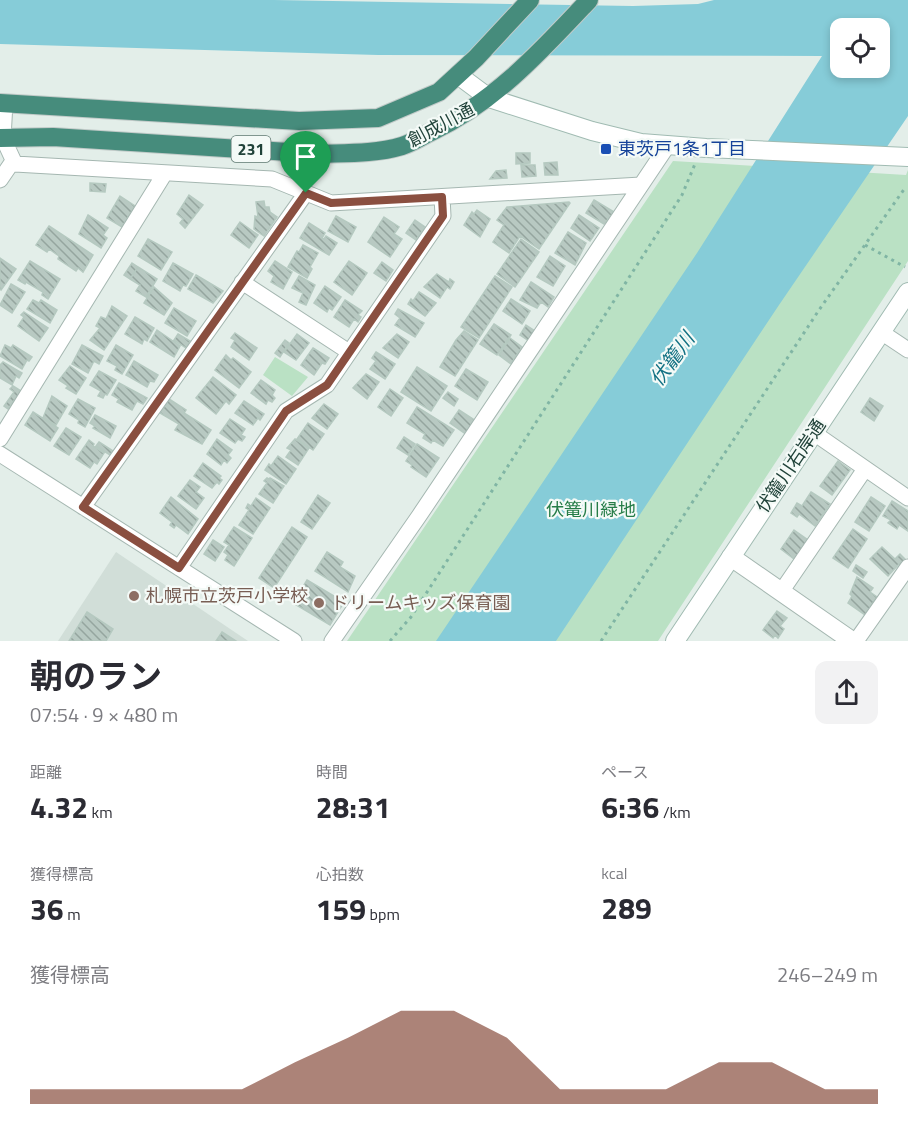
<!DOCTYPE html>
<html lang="ja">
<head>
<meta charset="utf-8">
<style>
	body { margin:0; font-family:"Titillium Web","Noto Sans JP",sans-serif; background:#f2f2f3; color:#2b2b33; height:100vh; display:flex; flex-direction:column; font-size:22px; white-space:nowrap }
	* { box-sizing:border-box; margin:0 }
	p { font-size:20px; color:#7c7c81 }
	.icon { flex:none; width:33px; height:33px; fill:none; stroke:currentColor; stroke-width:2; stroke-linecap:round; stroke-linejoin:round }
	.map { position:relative; height:641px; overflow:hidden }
	.side { display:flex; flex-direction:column; background:#fff; flex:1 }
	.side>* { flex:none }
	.controls { position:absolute; left:830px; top:18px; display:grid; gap:12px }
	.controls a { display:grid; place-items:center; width:60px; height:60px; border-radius:12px; background:#fff; box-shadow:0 3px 9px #0003; font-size:30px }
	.pin { position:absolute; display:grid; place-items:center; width:51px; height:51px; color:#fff; margin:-62px -26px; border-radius:50% 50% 50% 0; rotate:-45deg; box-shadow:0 0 6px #0007 }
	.pin .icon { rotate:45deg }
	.round { display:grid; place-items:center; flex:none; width:63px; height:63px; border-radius:12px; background:#f2f2f3 }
	.summary { display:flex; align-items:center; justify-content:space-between; height:102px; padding:0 30px }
	h1 { font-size:33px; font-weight:700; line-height:45px }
	.metrics { display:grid; grid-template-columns:repeat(3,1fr); gap:9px; height:102px; padding:6px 30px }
	.metrics div { display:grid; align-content:center }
	.metrics b { font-size:30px; font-weight:700 }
	.metrics small { font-size:16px; font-weight:400 }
	.metrics p { font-size:16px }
	.chart { height:168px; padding:12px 30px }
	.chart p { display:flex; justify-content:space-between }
	.chart svg { width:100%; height:108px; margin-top:6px; fill:#8a4f40; opacity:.7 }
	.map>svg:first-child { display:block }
	.built { fill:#d1ded8 }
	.green { fill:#bae1c4 }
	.water { fill:#86ccd8; fill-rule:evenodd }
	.building { fill:url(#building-back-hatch); stroke:#b5c9c0; stroke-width:1.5 }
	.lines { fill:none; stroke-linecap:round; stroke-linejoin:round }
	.minor-casing { stroke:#a5b7b1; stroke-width:17 }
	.tertiary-casing { stroke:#a5b7b1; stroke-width:20 }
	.secondary-casing { stroke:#a0bbb2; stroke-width:20 }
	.trunk-casing { stroke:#c1cac8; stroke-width:20 }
	.path { stroke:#80b5a4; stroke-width:3; stroke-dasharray:3 4.5; stroke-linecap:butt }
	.minor { stroke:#fff; stroke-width:15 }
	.tertiary { stroke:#fff; stroke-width:18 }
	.secondary { stroke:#fff; stroke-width:18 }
	.trunk { stroke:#468c7c; stroke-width:18 }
	.route-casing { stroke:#fff; stroke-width:12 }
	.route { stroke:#8a4f40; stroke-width:8 }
	.transit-dot { fill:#1a4fb4; stroke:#f4faf7; stroke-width:2 }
	.education-dot { fill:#8d6e63; stroke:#f4faf7; stroke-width:2 }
	.labels { text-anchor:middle; stroke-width:4.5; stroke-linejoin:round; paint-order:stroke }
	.shield { fill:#f4faf7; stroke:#607972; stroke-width:1.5 }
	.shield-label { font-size:16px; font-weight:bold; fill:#204239 }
	.street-label { font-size:18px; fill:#204239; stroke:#f4faf7 }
	.transit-label { font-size:18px; fill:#164399; stroke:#f4faf7; text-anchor:start }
	.park-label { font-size:18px; fill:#267d48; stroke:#f4faf7 }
	.education-label { font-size:18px; fill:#785e54; stroke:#f4faf7; text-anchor:start }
	.water-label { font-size:20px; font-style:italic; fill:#147284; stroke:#f4faf7 }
</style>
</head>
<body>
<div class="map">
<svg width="908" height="641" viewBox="0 0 908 641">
	<defs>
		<pattern id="building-back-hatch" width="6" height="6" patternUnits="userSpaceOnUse" patternTransform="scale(1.5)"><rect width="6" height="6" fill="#b8c9c2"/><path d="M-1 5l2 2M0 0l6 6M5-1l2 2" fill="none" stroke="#95a59f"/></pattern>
	</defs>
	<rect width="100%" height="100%" fill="#e3eee9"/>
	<path class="built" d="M116,552l132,89h-190z"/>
	<path class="green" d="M673,161l233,14 2,-5v91l-250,380h-311z
		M275,357l33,20 -16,19 -29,-21z"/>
	<path class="water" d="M0,0h274l359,6 65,-2 16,-4h194v116l-129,189 -223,336h-120l261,-388 125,-197 -444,-1 -378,-11zM840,28h39v40h-39z"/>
	<path class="building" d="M516,153h14v10l-14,1z
		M557,162l1,13h-13l-1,-12z
		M521,165h14l1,11 -14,1z
		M506,170l1,8 -17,1 6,-8z
		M90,183l16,1 -1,8 -15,-1z
		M189,195l14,10 -18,23 -5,-5 3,-4 -6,-5z
		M120,196l15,10 -13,21 -15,-9z
		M594,200l20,12 -10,12 -18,-11z
		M264,201l1,6h4l1,5 7,5 -13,19 -10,-7 1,-13 3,1 -2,-15z
		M569,202l1,1 -31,46 -19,-13 -11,17 -16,-11 11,-17 -7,-5 10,-13z
		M477,210l13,9 -10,18 -16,-12 8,-13 2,2z
		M88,215l20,13 -5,7 4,3 -6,10 -22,-14z
		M579,215l20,13 -9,13 -19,-13z
		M336,216l20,11 -8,15 -20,-11z
		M384,217l15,10 -5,7 8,5 -12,18 -22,-15z
		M415,220l10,7 -9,13 -10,-7z
		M240,222l18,13 -9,13 -18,-13z
		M309,223l16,10 -3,5 2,1 2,-3 11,7 -8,12 -29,-17z
		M49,226l44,29 -10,17 -5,-4 -2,3 -18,-12 1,-3 -10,-7 -2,3 -11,-7z
		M568,232l18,11 -11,22 -20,-12z
		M148,239l24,13 -11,18 -23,-14z
		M521,239l18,13 -24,35 -18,-13z
		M303,245l15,8 -8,14 2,2 -5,9 -19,-11 9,-16 2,1z
		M550,256l15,10 -12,20 -16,-9z
		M0,258l16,11 -15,21 -1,-1z
		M30,261l30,18 -12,20 -6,-4 1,-3 -17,-10 -1,2 -7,-4z
		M275,261l17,11 -9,17 -12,-7 3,-6 -6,-5z
		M349,261l18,12 -15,22 -18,-13z
		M382,262l11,8 -7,11 -12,-8z
		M132,263l6,4 -8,12 -6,-4z
		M173,263l20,11 -7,12 -3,-1 -3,6 -17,-10z
		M138,267l19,12 -11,18 -10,-6 4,-6 -10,-6z
		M437,274l12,8 1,-3 4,3 -4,7 -3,-2 -7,11 -16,-11z
		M196,275l27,16 -10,12 -25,-14z
		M299,276l16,9 -9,20 -7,-3 4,-9 -11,-5z
		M495,276l17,11 -33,51 -18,-11z
		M531,282l23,15 -6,10 -7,-5 -4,6 -17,-8z
		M11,284l14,8 -13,21 -12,-8z
		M325,286l16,11 -9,13 -3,-2 -2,4 -13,-9z
		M154,287l18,16 -8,12 -20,-12z
		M419,292l17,11 -11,13 -17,-12 3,-5 2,2z
		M511,299l19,12 -8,13 -19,-13z
		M33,300l6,3 2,-3 16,10 -7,13 -23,-14z
		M345,300l17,11 -4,4 3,2 -3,5 -4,-3 -5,8 -15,-10z
		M112,306l15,10 -23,34 -14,-10 10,-12 -4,-2 5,-9 5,2z
		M174,308l22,13 -9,15 -22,-13z
		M398,309l26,14 -9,14 -20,-12 5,-7 -5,-4z
		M24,312l24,16 -9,13 -21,-15 6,-9 -3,-2z
		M135,317l19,11 -7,13 -3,-2 -2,5 -17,-10z
		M494,324l17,11 -14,20 -17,-11z
		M526,325l9,6 -6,10 -9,-6z
		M157,330l23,16 -6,11 -24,-15z
		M464,331l14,9 -23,36 -15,-9 16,-27z
		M235,333l22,15 -8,12 -18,-13 4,-7 -4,-2z
		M178,334l12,7 -4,7 -12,-8z
		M297,334l12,9 -13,17 -12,-8z
		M397,334l12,8 -11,16 -15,-10z
		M510,338l12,9 -11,17 -12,-9z
		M285,340l4,3 -9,14 -5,-4z
		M5,345l6,3 2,-3 19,12 -3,4 -2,-1 -5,9 -22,-13z
		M82,345l21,11 -4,8 -5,-3 -6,12 -16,-9z
		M116,345l17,10 -11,19 -7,-4 2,-4 -10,-5z
		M313,348l16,10 -4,6 -3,-1 -8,12 -13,-10z
		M376,352l19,12 -10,15 -15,-10 6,-8 -4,-3z
		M226,355l5,5 2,-2 18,14 -12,16 -24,-18z
		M134,361l24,14 -4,7 -4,-1 -3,6 -21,-12z
		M3,362l19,11 -3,5 -3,-2 -4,9 -12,-7v-13z
		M70,366l16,12 -10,16 -10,-6 2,-2 -9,-6z
		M417,367l30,19 -16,25 -30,-19z
		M466,369l22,13 -11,18 -22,-14z
		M99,371l17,9 -9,15 -2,-1 -2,4 -5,-2 3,-5 -11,-6z
		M366,374l13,8 -12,17 -14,-11z
		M213,377l23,18 -7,9 -3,-3 -10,13 -20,-16z
		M261,380l14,10 -3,5 3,3 -3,4 -4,-2 -2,4 -15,-11z
		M119,383l28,15 -4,6 -6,-3 -5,9 -15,-8 2,-3 -7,-4z
		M13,386l8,5 -13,18 -4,-3 10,-14 -4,-3z
		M390,389l13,9 -12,18 -13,-9z
		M448,392l10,7 -4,7 -11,-8z
		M52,396l15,10 -11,19 -13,-7z
		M870,398l13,8 -9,15 -13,-9z
		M78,399l17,9 -10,19 -7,-4 1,-3 -10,-6z
		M169,399l17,11 -2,3 27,17 -9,14 -27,-14 4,-6 -19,-11z
		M244,401l20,13 -4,6 -2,-2 -5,7 -18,-12z
		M324,404l14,10 -11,15 -15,-11z
		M417,407l37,23 -11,16 -10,-6 -2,3 -8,-5 2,-4 -18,-11z
		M459,410l17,11 -9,14 -17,-12z
		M33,412l25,16 -8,13 -25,-16z
		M95,415l21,11 -6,12 -17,-10 2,-2 -5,-3z
		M230,419l15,10 -4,6 4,2 -3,4 -4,-2 -3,4 -15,-10z
		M308,423l16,11 -11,16 -16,-11z
		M66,428l15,9 -12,18 -15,-9z
		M404,437l11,7 -7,11 -11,-7z
		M217,439l15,11 -4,5 3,3 -4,5 -3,-3 -3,5 -14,-11z
		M295,439l14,9 -11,17 -12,-8 5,-7 -4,-2z
		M89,440l5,4 -1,2 11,7 -7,11 -3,-2 -4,6 -14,-9z
		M99,442l14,9 -3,4 -14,-9z
		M417,444l22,14 -13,19 -15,-10 1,-2 -6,-4z
		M278,456l18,13 -10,15 -21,-14 4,-6 2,2z
		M838,461l12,9 -18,25 -12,-9z
		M203,463l18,13 -2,2 3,2 -3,4 -2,-2 -5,6 -18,-12z
		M267,478l2,1 1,-1 14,8 -11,17 -14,-9 8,-11 -3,-2z
		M190,480l10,7 -4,5 8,6 -8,11 -18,-13z
		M811,492l19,12 -15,22 -16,-12 -2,3 -6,-4 6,-10 5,3z
		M318,495l12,8 -18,26 -11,-7z
		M171,497l27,22 -10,15 -12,-9 -2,3 -4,-3 2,-3 -12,-9z
		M871,497l14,9 -16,25 -14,-9z
		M256,498l14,10 -17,26 -14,-9 10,-15 -3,-2 2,-4 3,2z
		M892,501l16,10v20l-9,-6 -2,4 -9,-6 3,-3 -8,-4z
		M234,527l18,11 -18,28 -9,-6 3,-5 -4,-3 5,-7 -5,-3z
		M292,527l15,10 -33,51 -15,-10z
		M853,529l14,10 -19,29 -15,-10z
		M794,530l14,10 -14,19 -13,-10z
		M213,540l11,7 -9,14 -11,-7z
		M882,547l13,12 5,-5 6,6 -5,6 -2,-2 -11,12 -18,-17z
		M327,552l16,10 -3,5 15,9 -7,16 -33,-21z
		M856,565l11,7 -4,6 -10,-7z
		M857,577l16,11 -3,4 7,5 -12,18 -17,-12 4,-7 -2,-2z
		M307,580l37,22 -14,23 -37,-22z
		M777,611l10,7 -7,8 4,3 -6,9 -3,-3 -2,3 -10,-8z
		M87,612l26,17 -7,12h-37z
		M222,632l14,9h-20z"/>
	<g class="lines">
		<defs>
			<path id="minor" d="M5,103l-2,35 12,26 257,15 59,24 310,-18
				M0,180l13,-19
				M242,282l107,70
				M881,332l27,18
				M814,433l94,65
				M0,439l165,-266
				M0,454l294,187
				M83,507l223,-314
				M179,568l107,-157 41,-26 116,-169 -1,-19
				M781,592l84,-123
				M332,641l87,-125 249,-371
				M856,641l52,-74"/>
			<path id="tertiary" d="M731,557l121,84"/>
			<path id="secondary" d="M458,75l31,23 103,33 49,12 65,5 202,9
				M675,641l233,-349"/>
			<path id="trunk" d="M0,103l299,18 79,-3 61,-26 37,-34 54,-58
				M0,138l53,-1 266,17c27,-1 56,0 83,-8 10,-3 19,-9 29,-14 64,-30 110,-81 158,-132"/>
		</defs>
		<use href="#minor" class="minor-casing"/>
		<use href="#tertiary" class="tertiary-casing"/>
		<use href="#secondary" class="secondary-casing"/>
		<use href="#trunk" class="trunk-casing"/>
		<path class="path" d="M865,245l40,22
			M390,641l21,-24 271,-422 13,-31
			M601,641l218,-331 86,-122"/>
		<use href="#minor" class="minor"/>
		<use href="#tertiary" class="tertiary"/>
		<use href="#secondary" class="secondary"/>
		<use href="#trunk" class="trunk"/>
	</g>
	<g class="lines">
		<defs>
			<path id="route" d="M306,193l25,10 111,-6 1,19 -116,169 -41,26 -107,157 -96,-61z"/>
		</defs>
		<use href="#route" class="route-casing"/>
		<use href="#route" class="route"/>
	</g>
	<rect class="transit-dot" x="600" y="143" width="12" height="12" rx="3"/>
	<g class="education-dot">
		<circle cx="134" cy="596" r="6"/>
		<circle cx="319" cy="603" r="6"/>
	</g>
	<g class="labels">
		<rect class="shield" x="231.5" y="136" width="39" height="26" rx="4.5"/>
		<g class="shield-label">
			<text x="251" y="155">231</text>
		</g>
		<g class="street-label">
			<text transform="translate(441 125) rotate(-28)" y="6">創成川通</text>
			<text transform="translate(791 466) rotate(-56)" y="6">伏籠川右岸通</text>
		</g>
		<g class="transit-label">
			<text x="618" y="155">東茨戸1条1丁目</text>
		</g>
		<g class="park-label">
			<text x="591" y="516">伏篭川緑地</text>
		</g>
		<g class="education-label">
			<text x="146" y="602">札幌市立茨戸小学校</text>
			<text x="331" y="609">ドリームキッズ保育園</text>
		</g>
		<g class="water-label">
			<text transform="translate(672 359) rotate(-54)" y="7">伏籠川</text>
		</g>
	</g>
</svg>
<div class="controls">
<a><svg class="icon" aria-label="locate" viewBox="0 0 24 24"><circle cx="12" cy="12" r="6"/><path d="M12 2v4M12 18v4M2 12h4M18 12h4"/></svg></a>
</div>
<div class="pin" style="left:306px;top:193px;background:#1e9e55"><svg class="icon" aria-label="arrive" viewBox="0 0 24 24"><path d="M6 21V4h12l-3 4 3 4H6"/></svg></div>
</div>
<section class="side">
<div class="summary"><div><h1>朝のラン</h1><p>07:54 · 9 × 480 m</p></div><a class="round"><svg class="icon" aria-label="share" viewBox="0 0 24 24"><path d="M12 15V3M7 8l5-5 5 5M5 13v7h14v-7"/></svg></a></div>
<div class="metrics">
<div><p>距離</p><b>4.32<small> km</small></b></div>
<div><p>時間</p><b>28:31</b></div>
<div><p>ペース</p><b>6:36<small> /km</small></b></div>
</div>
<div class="metrics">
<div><p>獲得標高</p><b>36<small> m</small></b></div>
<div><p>心拍数</p><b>159<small> bpm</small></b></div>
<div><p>kcal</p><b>289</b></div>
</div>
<div class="chart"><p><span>獲得標高</span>246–249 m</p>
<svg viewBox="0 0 160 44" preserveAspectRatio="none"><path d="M0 44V38L10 38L20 38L30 38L40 38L50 27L60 17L70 6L80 6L90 17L100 38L110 38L120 38L130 27L140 27L150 38L160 38V44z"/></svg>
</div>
</section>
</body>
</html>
